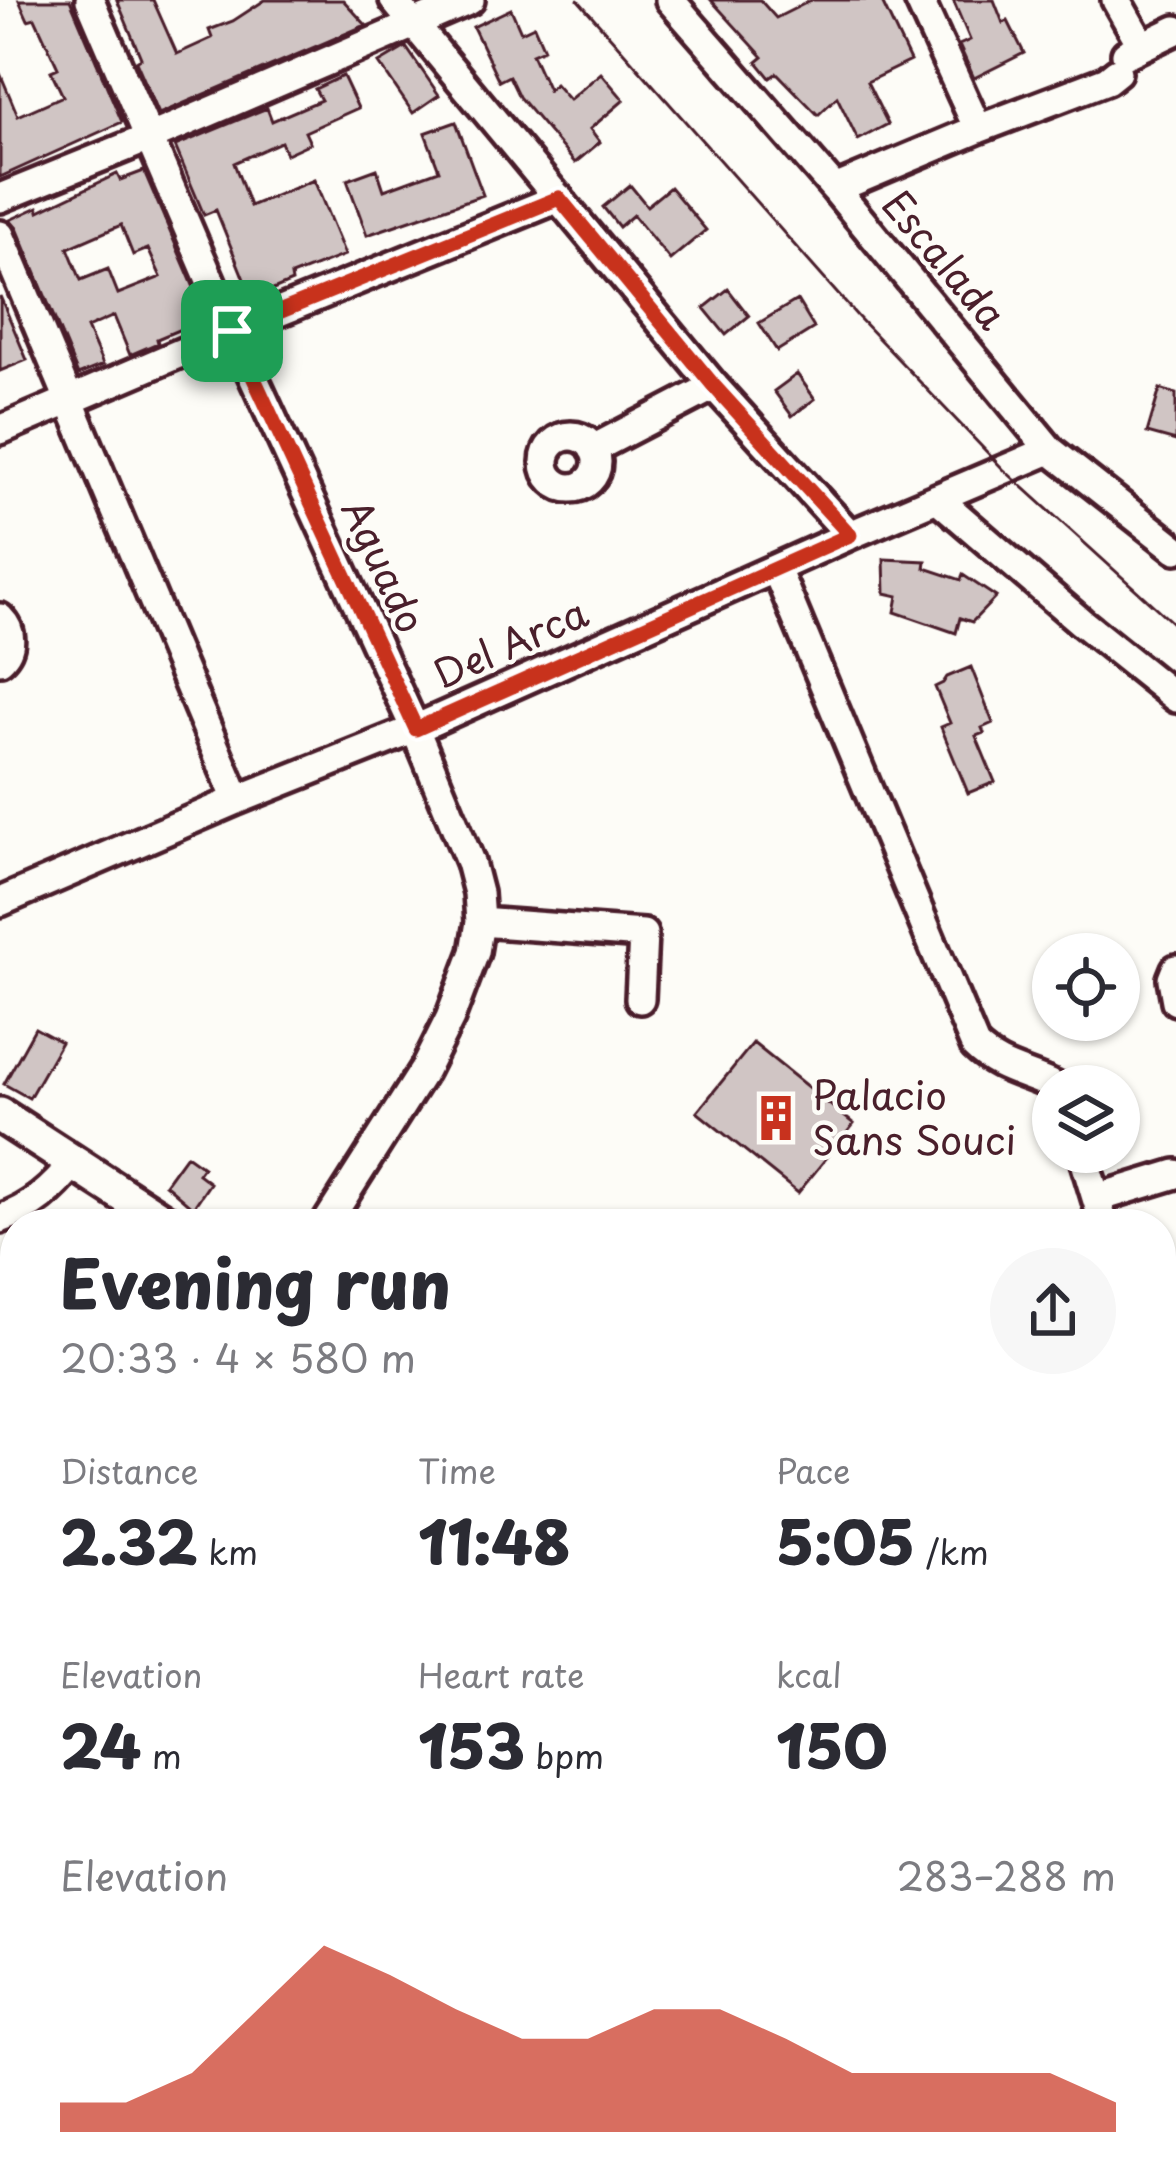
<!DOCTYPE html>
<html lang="en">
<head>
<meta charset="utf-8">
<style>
	body { margin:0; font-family:"Playpen Sans",sans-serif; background:#f7f7f7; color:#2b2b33; height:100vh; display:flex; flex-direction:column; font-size:45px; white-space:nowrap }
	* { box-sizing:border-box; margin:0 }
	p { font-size:39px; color:#7c7c81 }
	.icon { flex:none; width:66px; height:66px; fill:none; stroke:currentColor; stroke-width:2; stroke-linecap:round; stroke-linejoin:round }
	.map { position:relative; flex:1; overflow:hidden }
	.details { position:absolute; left:0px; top:1209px; width:1176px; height:975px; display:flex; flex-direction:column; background:#fff; border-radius:48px 48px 0 0; box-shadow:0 3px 9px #0004 }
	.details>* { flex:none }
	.fabs { position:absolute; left:1032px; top:933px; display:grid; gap:24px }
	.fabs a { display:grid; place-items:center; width:108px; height:108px; border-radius:50%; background:#fff; box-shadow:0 3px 9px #0004; font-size:60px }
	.pin { position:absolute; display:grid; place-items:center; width:102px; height:102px; color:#fff; margin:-51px; border-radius:24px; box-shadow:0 6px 18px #0006 }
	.round { display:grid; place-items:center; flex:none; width:126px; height:126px; border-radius:63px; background:#f7f7f7 }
	.headline { display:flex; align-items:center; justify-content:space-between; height:204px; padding:0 60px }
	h1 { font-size:66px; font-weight:800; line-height:90px }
	.stats { display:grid; grid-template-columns:repeat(3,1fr); gap:18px; height:204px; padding:12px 60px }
	.stats div { display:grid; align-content:center }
	.stats b { font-size:60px; font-weight:800 }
	.stats small { font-size:33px; font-weight:400 }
	.stats p { font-size:33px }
	.chart { height:336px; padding:24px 60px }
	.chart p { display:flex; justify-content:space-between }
	.chart svg { width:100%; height:216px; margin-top:12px; fill:#c8321e; opacity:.7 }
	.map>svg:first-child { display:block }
	.green { fill:#e3dcda; stroke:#967e82; stroke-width:3 }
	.building { fill:#d0c5c4; stroke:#4a1f2b; stroke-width:3; fill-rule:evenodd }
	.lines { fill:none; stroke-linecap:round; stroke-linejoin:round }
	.minor-casing { stroke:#4a1f2b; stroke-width:36 }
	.major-casing { stroke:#4a1f2b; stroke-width:42 }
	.minor { stroke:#fdfcf7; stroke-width:27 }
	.major { stroke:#fdfcf7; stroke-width:33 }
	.tram { stroke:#4a1f2b; stroke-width:3 }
	.route-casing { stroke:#fff; stroke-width:24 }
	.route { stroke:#c8321e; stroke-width:15 }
	.labels { text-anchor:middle; stroke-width:9; stroke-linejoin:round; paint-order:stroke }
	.street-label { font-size:39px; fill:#4a1f2b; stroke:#fdfcf7 }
	.poi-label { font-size:39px; fill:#4a1f2b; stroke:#fdfcf7; text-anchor:start }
</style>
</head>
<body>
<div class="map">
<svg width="1176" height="2183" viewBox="0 0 1176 2183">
	<rect width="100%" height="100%" fill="#fdfcf7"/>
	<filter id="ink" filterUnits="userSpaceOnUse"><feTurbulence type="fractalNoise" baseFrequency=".00833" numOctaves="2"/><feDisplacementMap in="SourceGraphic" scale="24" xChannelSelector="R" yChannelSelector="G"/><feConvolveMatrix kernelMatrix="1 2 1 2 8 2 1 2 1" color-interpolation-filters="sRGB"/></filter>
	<g filter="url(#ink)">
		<path class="green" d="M65,2169h635l2,14h-629z"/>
		<path class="building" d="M19,0h51l52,122 -122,55v-104l18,43 45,-20 -12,-25 7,-3 -23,-50 -7,2z
			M117,0h36l24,54 35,-16 -3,-8 24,-9 32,-21h78l23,25 -207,89 -23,-53 5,-3z
			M711,0h49l16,18 36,-18h69l29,61 -43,21 21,42 -30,16 -21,-43 -19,18 -41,-42 -7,5 -13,-16 6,-5z
			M953,0h41l9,23 5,-2 16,32 -50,25 -15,-33 11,-5z
			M511,9l10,23 13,-6 10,23 -12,5 16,36 7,-6 14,16 32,-27 23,27 -34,29 10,13 -25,21 -56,-66 -10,-21 -10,5 -26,-54z
			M406,47l33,48 -26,18 -34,-50z
			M343,76l15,32 -53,24 5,11 -24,11 -5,-12 -47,21 16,43 64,-26 31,75 -54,21 1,6 -40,17 -36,-89 -12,5 -29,-69 92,-38 5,13 49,-21 -6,-11z
			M456,122l27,73 -116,40 -20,-55 30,-11 7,21 55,-20 -14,-37z
			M144,171l63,147 -50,21 1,4 -28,12 -16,-39 -27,12 16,37 -25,10 -61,-147 -7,-8 28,-13 1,4 78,-37 3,6zM121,225l12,30 15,-6 13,28 -43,17 -10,-25 -27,11 -13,-32z
			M630,185l17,21 23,-19 36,43 -36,30 -37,-45 -14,12 -16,-20z
			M728,289l21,27 -23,19 -22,-27z
			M0,296l27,64 -27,11z
			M797,300l17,28 -37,23 -18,-28z
			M797,374l18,25 -23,17 -18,-25z
			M1160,389l16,5v47l-29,-8z
			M884,559l42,2 -1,7 36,12 2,-5 33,22 -24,25 -12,-4 -4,15 -61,-21 3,-16 -13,-3z
			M971,667l22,56 -11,5 2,5 -8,3 19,46 -27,11 -27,-66 9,-4 -15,-36 8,-4 4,-6z
			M35,1028l26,14 -32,56 -25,-14z
			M753,1043l101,81 -56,69 -101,-81z
			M186,1155l17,12 -5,7 12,9 -17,25 -28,-24z"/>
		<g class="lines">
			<defs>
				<path id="minor" d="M90,0l142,331 183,398 55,133 8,31 2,29 -5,30 -25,66 -26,52 -98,154
					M394,0l320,386 136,149
					M670,0l165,189 215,261 126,99
					M919,0l59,129
					M1116,0l26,46
					M1126,54l50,-24
					M835,189l143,-60 129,-49 10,-8
					M0,198l151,-61 319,-137
					M0,235l237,565
					M0,430l232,-99 327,-133
					M545 462a26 26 0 1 1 52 0a26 26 0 1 1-52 0Z
					M593,449l121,-63
					M937,498l144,124 95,76
					M776,569l199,477c23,23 50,26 79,40
					M0,618c13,13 13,30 0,42
					M0,902l237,-102 178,-71 435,-194 200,-85
					M480,922l163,12 -3,65
					M1176,969l-4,10 4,22
					M1082,1152l22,72
					M1097,1198l79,-24
					M0,1219c32,-11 53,-30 74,-56
					M0,1363l15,-6
					M1161,1443l15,-5
					M0,1609l15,-5
					M1161,1788l15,-5
					M0,1798l15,-5
					M0,2005l15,-3
					M835,2169l3,14
					M1130,2169l2,14"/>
				<path id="major" d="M0,1115l168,109
					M1161,1852l15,9
					M0,2107l15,27
					M34,2169l8,14"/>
			</defs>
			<use href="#minor" class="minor-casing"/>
			<use href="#major" class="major-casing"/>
			<use href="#minor" class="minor"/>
			<use href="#major" class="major"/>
			<path class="tram" d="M578,0l280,317 145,152 173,157"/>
		</g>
	</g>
	<g class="lines" filter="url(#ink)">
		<defs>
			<path id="route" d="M559,198l155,188 136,149 -434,194 -184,-398z"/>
		</defs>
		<use href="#route" class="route-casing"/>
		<use href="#route" class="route"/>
	</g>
	<defs>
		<symbol id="building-bare" viewBox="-9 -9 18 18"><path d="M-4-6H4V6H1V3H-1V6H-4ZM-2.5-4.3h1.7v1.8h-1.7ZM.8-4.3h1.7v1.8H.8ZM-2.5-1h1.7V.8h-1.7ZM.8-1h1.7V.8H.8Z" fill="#c8321e" stroke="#fdfcf7" stroke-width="2.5" paint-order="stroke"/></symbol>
	</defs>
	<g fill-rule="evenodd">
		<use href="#building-bare" x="743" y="1085" width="66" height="66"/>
	</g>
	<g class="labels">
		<g class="street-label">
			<text transform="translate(944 260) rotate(50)" y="14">Escalada</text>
			<text transform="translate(383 566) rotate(65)" y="14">Aguado</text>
			<text transform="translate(511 644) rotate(-24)" y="14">Del Arca</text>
		</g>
		<g class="poi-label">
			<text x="812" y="1110">Palacio<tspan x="812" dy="45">Sans Souci</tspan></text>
		</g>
	</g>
</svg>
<div class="fabs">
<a><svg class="icon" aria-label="locate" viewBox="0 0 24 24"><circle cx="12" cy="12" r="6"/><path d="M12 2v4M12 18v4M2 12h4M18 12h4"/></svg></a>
<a><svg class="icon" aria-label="layers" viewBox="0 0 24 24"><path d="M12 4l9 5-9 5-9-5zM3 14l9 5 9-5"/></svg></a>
</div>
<div class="pin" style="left:232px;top:331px;background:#1e9e55"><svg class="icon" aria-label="arrive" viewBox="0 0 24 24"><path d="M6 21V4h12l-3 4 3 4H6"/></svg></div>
<section class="details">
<div class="headline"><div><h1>Evening run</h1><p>20:33 · 4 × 580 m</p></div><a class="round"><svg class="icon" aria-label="share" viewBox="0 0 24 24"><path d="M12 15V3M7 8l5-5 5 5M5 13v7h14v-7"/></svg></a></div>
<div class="stats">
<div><p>Distance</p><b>2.32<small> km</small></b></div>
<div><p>Time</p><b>11:48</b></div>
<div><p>Pace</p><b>5:05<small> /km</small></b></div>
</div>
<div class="stats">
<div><p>Elevation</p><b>24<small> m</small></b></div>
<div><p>Heart rate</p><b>153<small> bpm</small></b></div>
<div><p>kcal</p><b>150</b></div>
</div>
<div class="chart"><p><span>Elevation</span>283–288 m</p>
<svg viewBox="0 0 160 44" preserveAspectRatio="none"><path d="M0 44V38L10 38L20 32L30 19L40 6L50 12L60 19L70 25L80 25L90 19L100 19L110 25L120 32L130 32L140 32L150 32L160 38V44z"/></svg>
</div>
</section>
</div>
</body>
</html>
